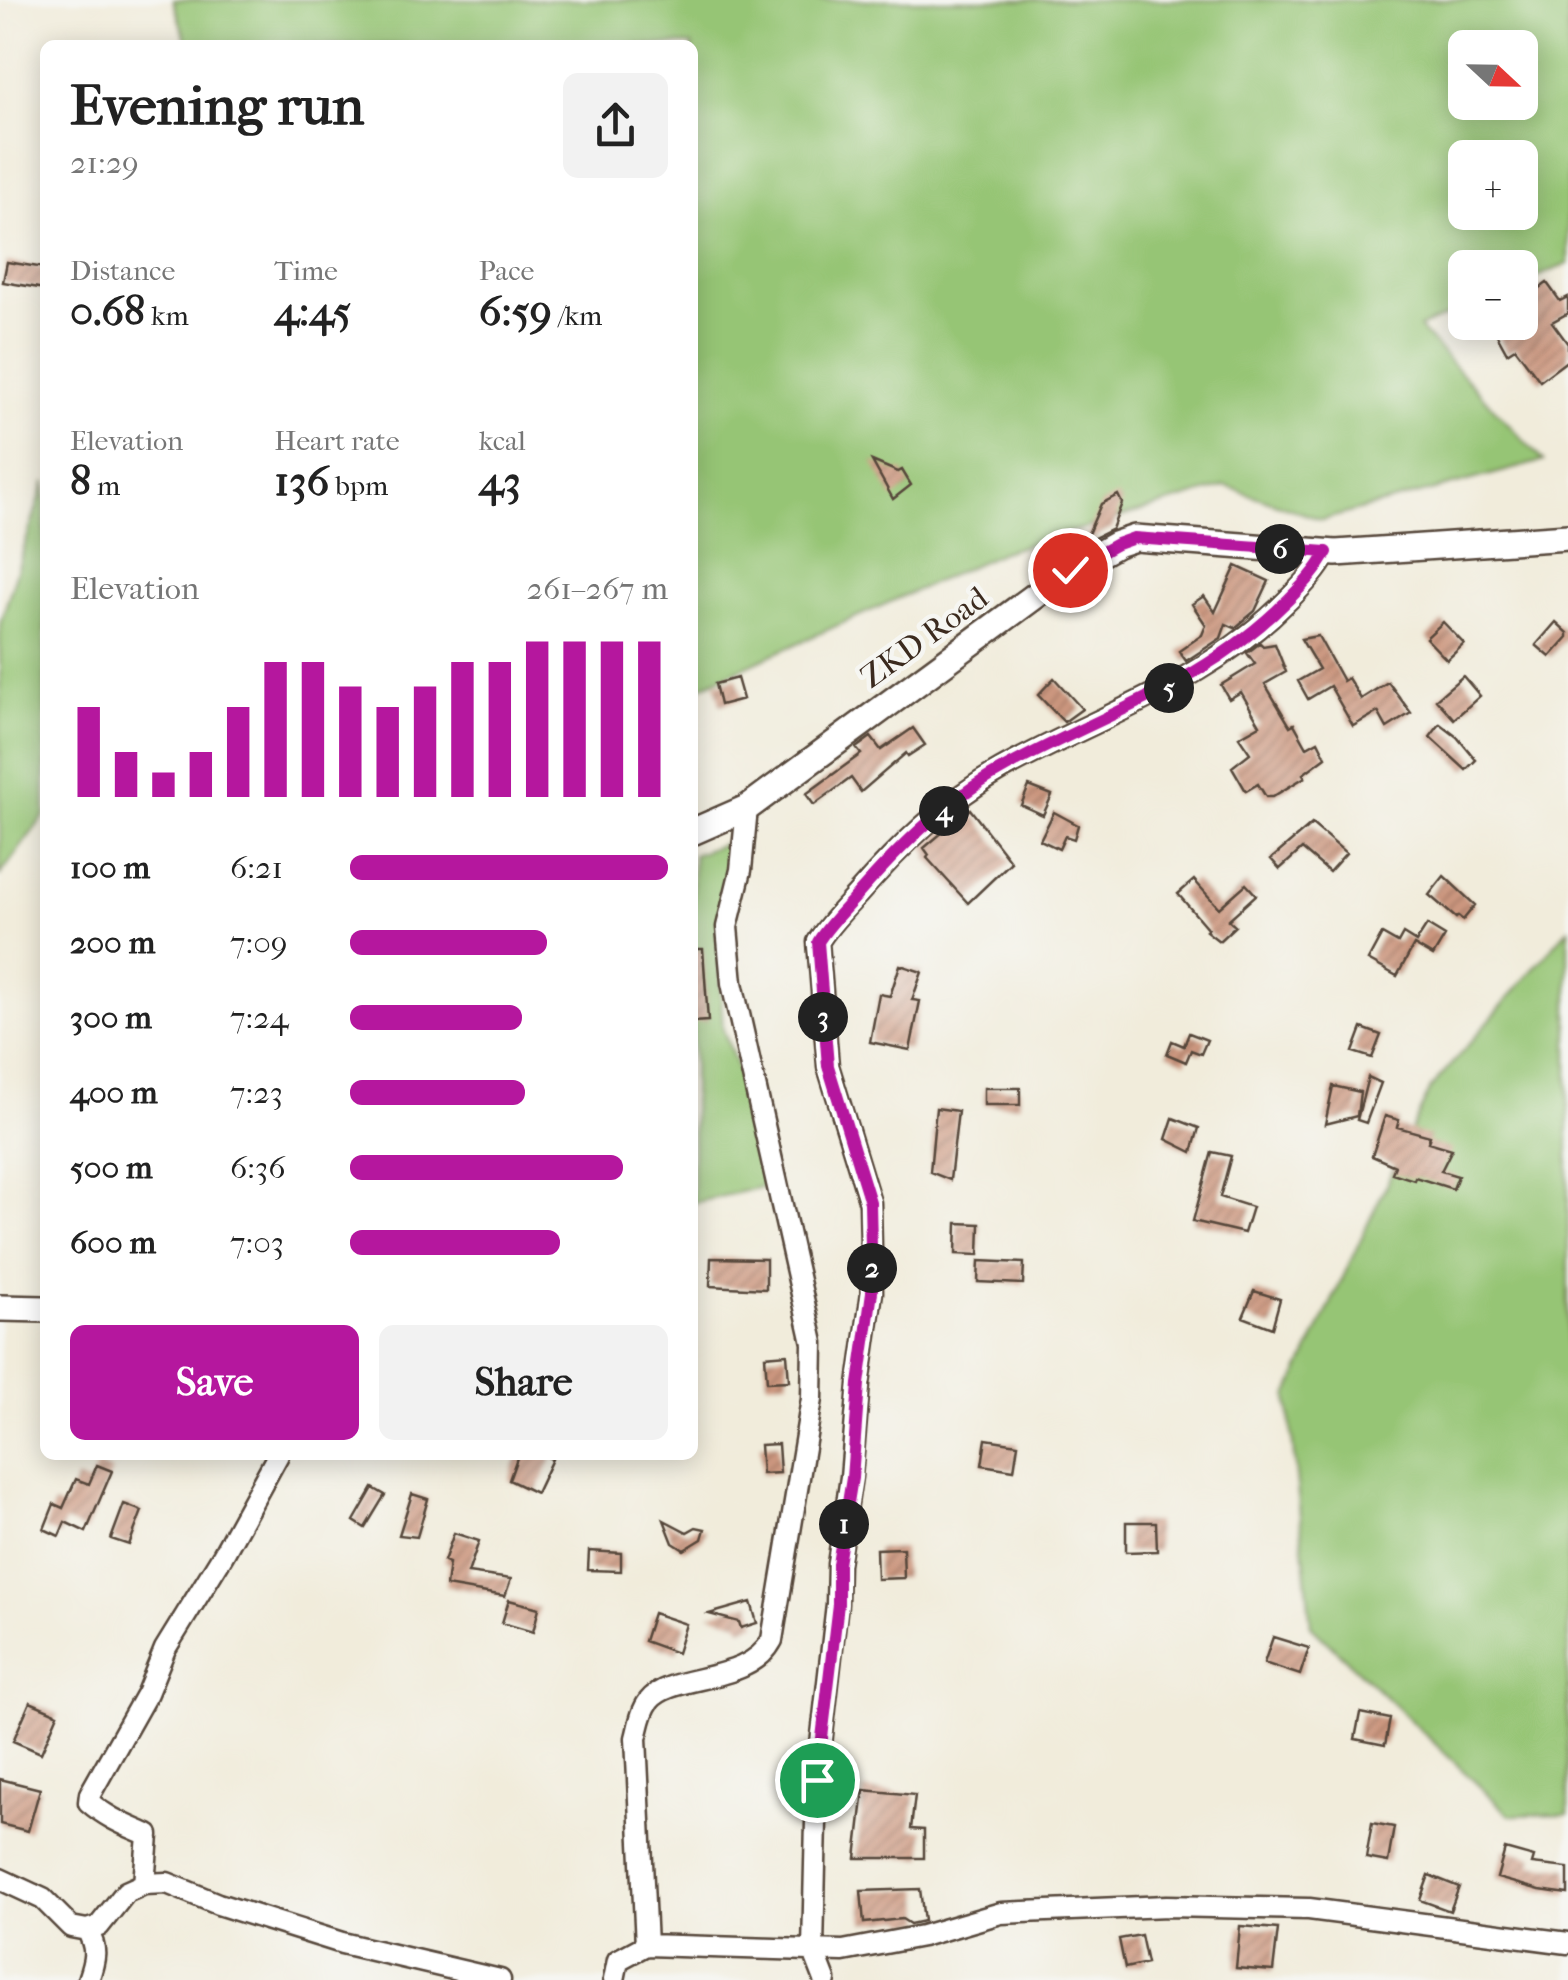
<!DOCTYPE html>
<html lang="en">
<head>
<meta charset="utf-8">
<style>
	body { margin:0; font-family:"IM FELL French Canon",serif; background:#f2f2f2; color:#222; height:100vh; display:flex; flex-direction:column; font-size:38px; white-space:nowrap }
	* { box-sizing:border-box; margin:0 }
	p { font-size:32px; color:#767676 }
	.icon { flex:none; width:55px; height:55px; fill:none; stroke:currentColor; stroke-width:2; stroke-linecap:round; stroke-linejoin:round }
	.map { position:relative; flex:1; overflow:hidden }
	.drawer { position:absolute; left:40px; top:40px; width:658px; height:1420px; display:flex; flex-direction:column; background:#fff; border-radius:15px; box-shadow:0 5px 25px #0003 }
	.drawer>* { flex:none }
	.needle { width:65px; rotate:112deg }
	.buttons { position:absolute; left:1448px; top:30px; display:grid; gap:20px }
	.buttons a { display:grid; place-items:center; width:90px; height:90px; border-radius:15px; background:#fff; box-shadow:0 5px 25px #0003; font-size:50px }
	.pin { position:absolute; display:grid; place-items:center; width:85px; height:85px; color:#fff; margin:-42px; border:5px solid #fff; border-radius:50%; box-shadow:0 2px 10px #0007 }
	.km { position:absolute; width:50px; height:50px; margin:-25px; border-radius:50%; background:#222; color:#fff; font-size:28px; line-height:50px; text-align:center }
	.round { display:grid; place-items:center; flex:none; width:105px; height:105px; border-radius:15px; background:#f2f2f2 }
	.overview { display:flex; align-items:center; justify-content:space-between; height:170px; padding:0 30px }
	h1 { font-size:55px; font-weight:800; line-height:75px }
	.metrics { display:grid; grid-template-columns:repeat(3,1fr); gap:15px; height:170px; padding:10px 30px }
	.metrics div { display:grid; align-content:center }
	.metrics b { font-size:42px; font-weight:800 }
	.metrics small { font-size:28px; font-weight:400 }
	.metrics p { font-size:28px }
	.chart { height:280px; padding:20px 30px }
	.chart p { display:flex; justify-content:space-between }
	.chart svg { width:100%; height:180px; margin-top:10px; stroke:#b5179e; stroke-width:6 }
	.primary-button { display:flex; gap:20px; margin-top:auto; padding:20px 30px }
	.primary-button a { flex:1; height:115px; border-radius:15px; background:#b5179e; color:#fff; font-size:40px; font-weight:800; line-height:115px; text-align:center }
	.primary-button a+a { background:#f2f2f2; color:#222 }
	ul { padding:0 30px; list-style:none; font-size:32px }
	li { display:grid; grid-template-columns:160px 120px 1fr; align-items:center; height:75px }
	li i { height:25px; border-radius:12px; background:#b5179e }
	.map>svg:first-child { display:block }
	.grass { fill:#96c574; stroke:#687849; stroke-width:2.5; fill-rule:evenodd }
	.building { fill:url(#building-hatch) }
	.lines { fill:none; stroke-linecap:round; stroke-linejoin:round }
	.minor-casing { stroke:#56473a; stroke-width:25 }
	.major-casing { stroke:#56473a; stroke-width:30 }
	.minor { stroke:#fff; stroke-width:20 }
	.major { stroke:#fff; stroke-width:25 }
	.route-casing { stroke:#fff; stroke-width:20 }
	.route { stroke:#b5179e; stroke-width:12 }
	.labels { text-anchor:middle; stroke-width:9; stroke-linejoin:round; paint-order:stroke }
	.street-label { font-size:32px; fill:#3b2a1e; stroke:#f6f6f2 }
</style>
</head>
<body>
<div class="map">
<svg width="1568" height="1980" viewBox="0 0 1568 1980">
	<defs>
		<pattern id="building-hatch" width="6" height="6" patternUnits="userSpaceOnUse" patternTransform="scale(2.5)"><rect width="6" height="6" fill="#cc977f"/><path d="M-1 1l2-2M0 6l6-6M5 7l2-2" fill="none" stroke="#a77b67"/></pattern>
	</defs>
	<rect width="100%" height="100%" fill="#f6f6f2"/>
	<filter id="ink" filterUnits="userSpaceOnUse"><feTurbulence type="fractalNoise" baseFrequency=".01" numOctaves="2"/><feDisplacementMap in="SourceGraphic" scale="20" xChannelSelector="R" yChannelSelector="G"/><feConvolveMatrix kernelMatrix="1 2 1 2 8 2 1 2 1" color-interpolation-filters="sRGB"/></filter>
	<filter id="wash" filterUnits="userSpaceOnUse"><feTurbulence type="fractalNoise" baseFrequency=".0048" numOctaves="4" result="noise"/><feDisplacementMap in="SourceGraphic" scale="40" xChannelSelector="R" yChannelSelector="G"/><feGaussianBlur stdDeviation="2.25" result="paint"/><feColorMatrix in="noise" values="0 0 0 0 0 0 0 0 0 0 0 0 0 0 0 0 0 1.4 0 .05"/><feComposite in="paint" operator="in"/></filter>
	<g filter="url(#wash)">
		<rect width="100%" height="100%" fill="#f1ecdb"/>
		<path class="grass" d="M173,0h1395v264l-48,20v-16h-55v40l-46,20 124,133 -221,59 -96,-34 -224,66 -309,138 -1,-645h-508l2,-5zM1465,48h55v54h-55zM1465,158h55v54h-55z
			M45,482v333l-45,60v-251z
			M744,836l-27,96 6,98 15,39 28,117 -73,17v-348z
			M1568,929v885l-58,1 -199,-189 -23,-230 143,-308z"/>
		<g id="blocks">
			<path class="building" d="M7,262l38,6v21l-42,-7z
				M1547,283l13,18 8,-4v16l-16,9 16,22v16l-28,21 -25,-33 -8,5 -17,-31h30v-27l9,-6 3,5z
				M872,461l26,11 4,-2 9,15 -18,14z
				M1118,495l4,8 -10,26 -28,14 17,-39z
				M1236,566l33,15 -14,30 -20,17 -9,-4 -5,14 -35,23 -7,-10 23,-16 4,-10 -14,-21 12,-8 11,16z
				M1443,622l21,22 -17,16 -21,-22z
				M1556,622l12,11v4l-18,20 -14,-12z
				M1318,636l25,45 5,-3 13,21 27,-17 23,31 -24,15 -9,-16 -25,14 -23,-40 -22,13 -10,-18 21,-12 -18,-30z
				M1260,643l3,3 12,-2 11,28 -21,12 25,42 4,-2 13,23 11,-6 8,16 -23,17 2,3 -33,20h-6l-8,-13 -12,7 -14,-24 18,-14 -11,-16 21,-12 -19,-33 -12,7 -8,-14 34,-21 -8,-11z
				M1463,676l17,20 -26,23 -18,-20z
				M737,678l6,21 -23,6 -5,-21z
				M1054,678l28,31 -18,13 -26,-27z
				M1440,724l17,13 19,23 -10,10 -36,-33z
				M913,728l12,17 -17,11 -2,-3 -45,39 -10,-14 -37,27 -8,-11 55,-40 -5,-6 15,-11 10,13z
				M1029,786l23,9 -9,20 -22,-10z
				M970,809l41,53 -43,41 -41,-45 2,-3 -5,-7z
				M1054,812l24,13 -4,14 -9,-3 -6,13 -19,-9z
				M1312,824l34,29 -17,19 -27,-23 -22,20 -9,-10z
				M1444,876l31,29 -12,15 -5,-4 -2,2 -27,-23z
				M1194,880l25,28 27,-24 10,11 -28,25 7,6 -16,15 -13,-10 2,-2 -30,-35z
				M1427,925l18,11 -12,20 -19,-11 -17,31 -29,-16 14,-26 16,9 5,-9 13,8z
				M692,949h11l5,72 -16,1z
				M900,965l22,7 -10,28 8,1 -10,49 -40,-8 9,-48 11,2z
				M1362,1028l19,7 -9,23 -19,-6z
				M1189,1033l18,7 -6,14 -10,-4 -5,12 -19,-8 5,-13 12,5z
				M1368,1077l13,6 -15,40 -9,-3z
				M1333,1086l27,6 -3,24 -32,8z
				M984,1088h36v17h-36z
				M936,1108l22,3 -8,69 -20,-8z
				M1385,1116l14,4 -2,7 33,9 -2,6 24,7 -11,22 17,5 -5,13 -38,-12 -1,3 -22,-7 3,-7 -23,-10z
				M1173,1118l26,10 -7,24 -26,-13z
				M1212,1152l19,4 -11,41 32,10 -8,26 -51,-12z
				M957,1223l23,1 -1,31 -23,-1z
				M711,1258l55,1v30l-56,-3z
				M979,1261l45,2 -1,21 -45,-2z
				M1254,1291l26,8 -8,29 -29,-11z
				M787,1354l2,27 -22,1 -2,-26z
				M986,1439l32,5 -4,26 -32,-5z
				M778,1444l2,29 -18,1 -2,-29z
				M518,1455h25l9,4 -16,34 -27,-13z
				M97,1465l15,6 -26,61 -21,-10 -6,14 -15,-7 10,-25 9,4 13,-29 13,5z
				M373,1488l12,7 -20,33 -11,-7z
				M412,1494l16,5 -11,38 -18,-2z
				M124,1504l18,7 -13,34 -18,-6z
				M664,1520l23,12 9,-5 9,2 -3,10 -18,11 -11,-7z
				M1126,1522h30l1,29 -31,1z
				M454,1533l25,8 -11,32 43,6 -6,17 -59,-10 3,-23 -5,-2z
				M903,1548l1,30 -27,1 -1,-30z
				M589,1551l32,2v18l-33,-1z
				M509,1600l30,8 -6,24 -31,-9z
				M751,1602l6,21 -16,5 -2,-6 -30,-8z
				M653,1613l33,11 -9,29 -33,-12z
				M1273,1637l36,11 -9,27 -36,-12z
				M30,1702l28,12 -17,39 -28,-12z
				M1360,1713l30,6 -5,26 -30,-6z
				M0,1779l40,10 -12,42 -28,-7z
				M864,1790l51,5 -4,34 13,1v28h-68z
				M1372,1823l22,4 -6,35 -22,-4z
				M1505,1849l29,8 -2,7 36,4v26l-28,-4 -43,-12z
				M1429,1875l30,12 -9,24 -30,-11z
				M920,1889l4,32 -14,3 -8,-5 -38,4 -3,-32z
				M1240,1926l38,3 -5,42 -37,-3z
				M1141,1935l6,28 -22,5 -6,-29z"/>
		</g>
	</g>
	<g filter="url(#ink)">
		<use href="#blocks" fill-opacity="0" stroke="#56473a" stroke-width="2.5"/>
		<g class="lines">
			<defs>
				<path id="minor" d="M0,1879l43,20 28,28 16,3 12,-4 27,-34 18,-8 23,-1 51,21 124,39 158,37
					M144,1884l4,-49c-22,-10 -41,-17 -59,-33l1,-8 57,-101 18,-44 58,-94 55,-100
					M87,1930c11,19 8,30 1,50
					M646,1945l-10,-207c3,-11 5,-27 13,-37 22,-29 99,-15 123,-61l40,-241 1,-56 -81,-360 -5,-56 14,-57 6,-62
					M614,1980l4,-20 28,-15 197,6 79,-15 79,-23 166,-7 142,3 259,34
					M825,1980l-12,-31 4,-170 20,-175 1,-40 13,-87 8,-93 13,-92 -2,-89 -42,-137 -10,-124c10,-17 25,-32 39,-47 41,-47 88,-94 144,-125 102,-57 202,-84 288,-171 15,-15 28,-28 38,-47"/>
				<path id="major" d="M692,832l55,-24 322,-237 48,-27 18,-6 201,15 232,-16
					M0,1308l45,1"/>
			</defs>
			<use href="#minor" class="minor-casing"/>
			<use href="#major" class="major-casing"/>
			<use href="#minor" class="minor"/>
			<use href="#major" class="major"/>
		</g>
	</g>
	<g class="lines" filter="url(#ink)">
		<defs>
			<path id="route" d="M817,1780l21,-176v-40l14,-86 7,-94 13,-92 -2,-90 -42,-136 -10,-124c9,-15 22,-28 34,-41 43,-49 91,-99 149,-131 102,-57 202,-84 288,-171 15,-15 28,-28 38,-47l-193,-14 -17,6 -47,26"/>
		</defs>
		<use href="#route" class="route-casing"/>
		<use href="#route" class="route"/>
	</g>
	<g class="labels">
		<g class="street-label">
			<text transform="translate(924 637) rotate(-36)" y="11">ZKD Road</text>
		</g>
	</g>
</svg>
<div class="buttons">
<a><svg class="needle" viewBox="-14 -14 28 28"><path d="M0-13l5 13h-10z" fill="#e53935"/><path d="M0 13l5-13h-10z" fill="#767676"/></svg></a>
<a>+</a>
<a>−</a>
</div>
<div class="pin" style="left:817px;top:1780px;background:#1e9e55"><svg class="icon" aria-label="arrive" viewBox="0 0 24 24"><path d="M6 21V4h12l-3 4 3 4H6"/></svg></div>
<div class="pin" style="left:1070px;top:570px;background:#d93025"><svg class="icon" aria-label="check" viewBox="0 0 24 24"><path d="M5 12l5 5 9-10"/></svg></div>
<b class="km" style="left:844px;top:1524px">1</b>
<b class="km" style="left:872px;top:1268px">2</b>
<b class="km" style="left:823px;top:1017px">3</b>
<b class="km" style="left:944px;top:811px">4</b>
<b class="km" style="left:1169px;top:688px">5</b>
<b class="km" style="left:1280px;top:549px">6</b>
<section class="drawer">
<div class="overview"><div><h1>Evening run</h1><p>21:29</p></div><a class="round"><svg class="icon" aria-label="share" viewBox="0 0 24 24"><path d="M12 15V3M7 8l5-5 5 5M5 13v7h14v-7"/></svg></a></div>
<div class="metrics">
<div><p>Distance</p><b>0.68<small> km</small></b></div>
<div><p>Time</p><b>4:45</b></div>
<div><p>Pace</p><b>6:59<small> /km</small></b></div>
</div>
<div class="metrics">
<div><p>Elevation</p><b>8<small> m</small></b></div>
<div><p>Heart rate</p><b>136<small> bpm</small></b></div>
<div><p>kcal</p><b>43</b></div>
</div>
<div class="chart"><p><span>Elevation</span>261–267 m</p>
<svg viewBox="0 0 160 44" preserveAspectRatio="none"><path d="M5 44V22M15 44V33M25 44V38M35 44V33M45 44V22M55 44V11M65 44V11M75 44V17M85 44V22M95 44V17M105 44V11M115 44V11M125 44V6M135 44V6M145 44V6M155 44V6"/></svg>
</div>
<ul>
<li><b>100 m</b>6:21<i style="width:100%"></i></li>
<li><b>200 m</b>7:09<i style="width:62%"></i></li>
<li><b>300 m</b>7:24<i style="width:54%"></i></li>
<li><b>400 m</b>7:23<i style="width:55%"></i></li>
<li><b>500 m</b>6:36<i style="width:86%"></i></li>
<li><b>600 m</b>7:03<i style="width:66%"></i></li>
</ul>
<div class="primary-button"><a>Save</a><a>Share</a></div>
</section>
</div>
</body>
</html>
